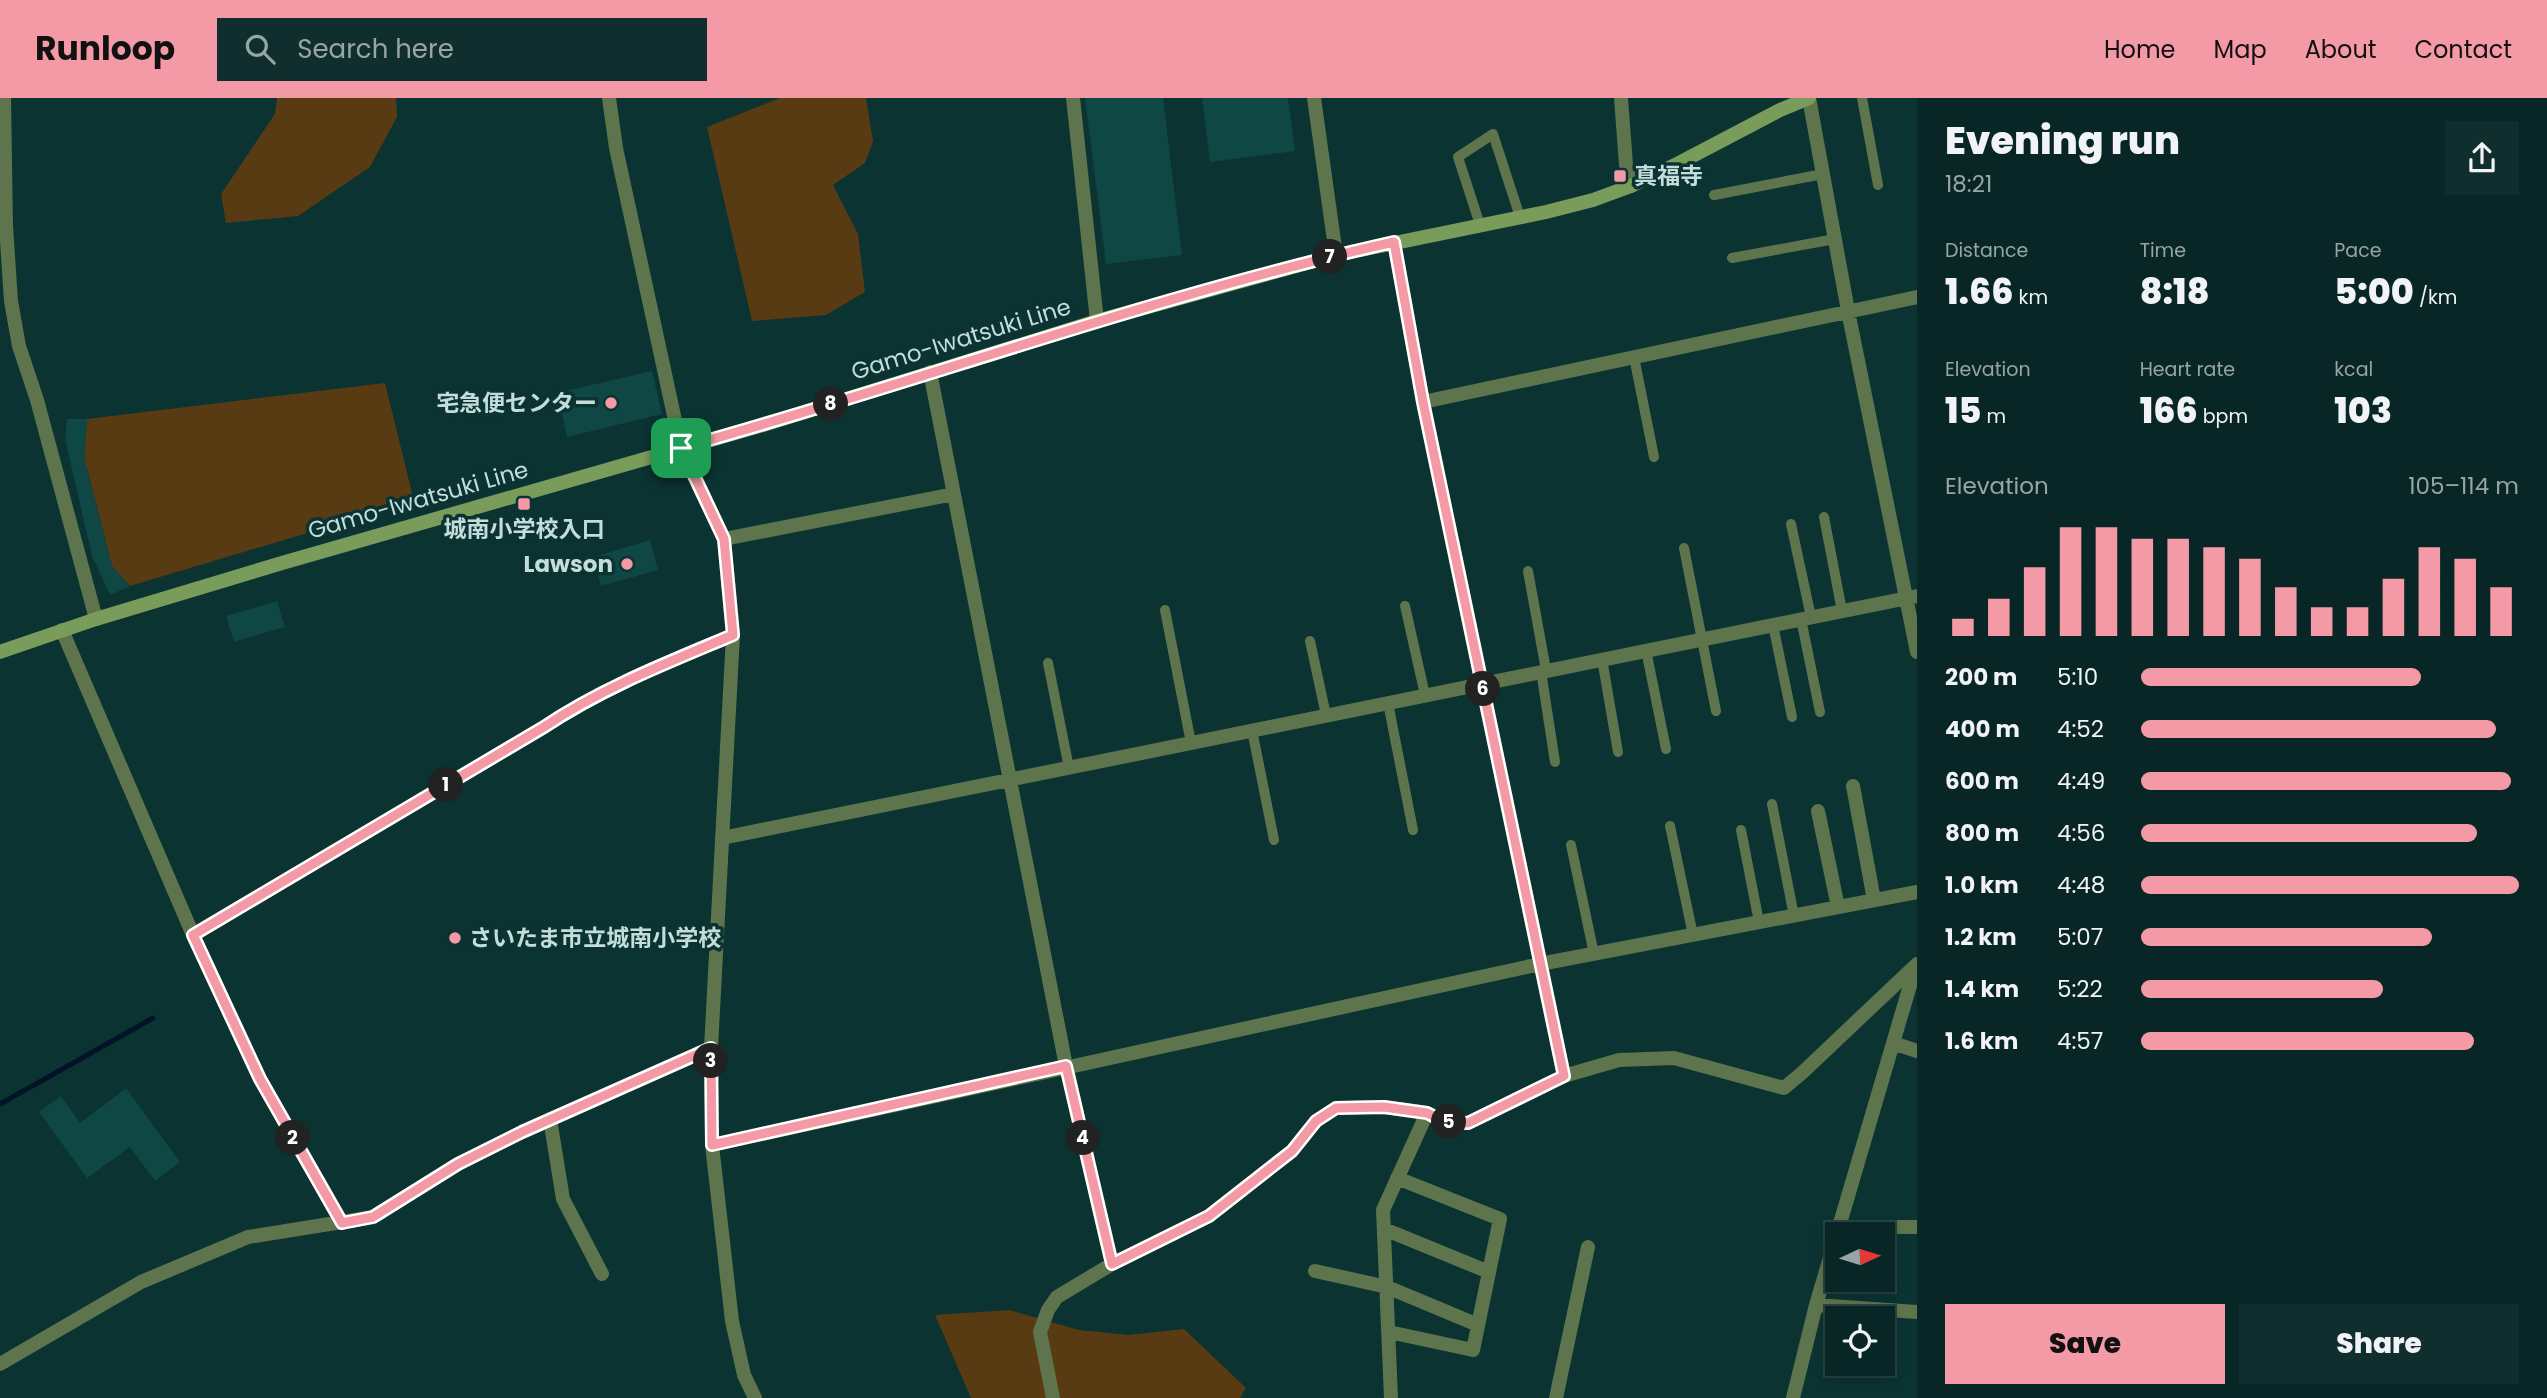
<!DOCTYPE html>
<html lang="en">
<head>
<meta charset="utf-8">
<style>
	body { margin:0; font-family:Poppins,"Noto Sans JP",sans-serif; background:#112e2e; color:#f1f3f6; height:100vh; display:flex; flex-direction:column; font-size:26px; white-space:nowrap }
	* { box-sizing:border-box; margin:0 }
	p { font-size:23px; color:#98a5a7 }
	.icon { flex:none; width:38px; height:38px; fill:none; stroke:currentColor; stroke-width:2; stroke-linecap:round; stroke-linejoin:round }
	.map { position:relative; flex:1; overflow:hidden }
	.drawer { display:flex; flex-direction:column; background:#082626; width:630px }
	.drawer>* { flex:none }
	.needle { width:46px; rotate:86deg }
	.fabs { position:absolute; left:1825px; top:1124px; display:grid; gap:14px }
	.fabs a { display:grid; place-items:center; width:70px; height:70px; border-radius:0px; background:#082626; box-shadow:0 4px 10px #0003,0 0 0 2px #294343; font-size:35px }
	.pin { position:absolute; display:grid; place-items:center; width:60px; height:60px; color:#fff; margin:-30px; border-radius:14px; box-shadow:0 4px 10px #0006 }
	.km { position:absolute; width:35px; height:35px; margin:-18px; border-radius:50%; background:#222; color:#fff; font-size:19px; line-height:35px; text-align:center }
	.round { display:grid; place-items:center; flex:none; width:74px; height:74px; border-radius:0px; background:#112e2e }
	.head { display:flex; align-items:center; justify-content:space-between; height:119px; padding:0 28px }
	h1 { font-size:38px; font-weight:800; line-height:52px }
	.stats { display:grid; grid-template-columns:repeat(3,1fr); gap:10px; height:119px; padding:7px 28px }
	.stats div { display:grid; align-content:center }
	.stats b { font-size:35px; font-weight:800 }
	.stats small { font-size:19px; font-weight:400 }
	.stats p { font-size:19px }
	.chart { height:196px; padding:14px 28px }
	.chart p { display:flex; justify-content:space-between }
	.chart svg { width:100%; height:126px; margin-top:7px; stroke:#f49aa6; stroke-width:6 }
	.primary-button { display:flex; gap:14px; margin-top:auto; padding:14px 28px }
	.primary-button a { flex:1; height:80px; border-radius:0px; background:#f49aa6; color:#111; font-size:28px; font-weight:800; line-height:80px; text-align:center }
	.primary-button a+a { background:#112e2e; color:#f1f3f6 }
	ul { padding:0 28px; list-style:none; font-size:23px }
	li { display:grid; grid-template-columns:112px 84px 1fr; align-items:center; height:52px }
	li i { height:18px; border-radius:9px; background:#f49aa6 }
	header { display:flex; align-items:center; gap:42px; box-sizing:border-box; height:98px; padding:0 35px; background:#f49aa6; color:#111 }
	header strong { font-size:33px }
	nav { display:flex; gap:38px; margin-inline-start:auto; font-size:24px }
	.search { width:490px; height:63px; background:#112e2e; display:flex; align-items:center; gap:18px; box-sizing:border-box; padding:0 24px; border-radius:0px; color:#98a5a7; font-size:26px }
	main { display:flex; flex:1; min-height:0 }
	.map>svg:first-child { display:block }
	.green { fill:#583b13 }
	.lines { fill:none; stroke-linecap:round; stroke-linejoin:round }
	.stream { stroke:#011329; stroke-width:5 }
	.building { fill:#0f4745 }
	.service { stroke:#5e744c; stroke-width:10 }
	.minor { stroke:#5e744c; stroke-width:14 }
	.tertiary { stroke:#5e744c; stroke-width:14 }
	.secondary { stroke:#7a9c5b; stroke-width:14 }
	.route-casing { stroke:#fff; stroke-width:14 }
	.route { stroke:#f49aa6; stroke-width:9 }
	.poi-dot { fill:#f49aa6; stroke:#0a3332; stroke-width:2.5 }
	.labels { text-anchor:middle; stroke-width:7; stroke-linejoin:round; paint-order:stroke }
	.poi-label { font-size:23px; font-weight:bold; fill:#c3dddb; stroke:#0a3332; text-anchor:start }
	.street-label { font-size:23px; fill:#c3dddb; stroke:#0a3332 }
</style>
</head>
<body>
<header>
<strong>Runloop</strong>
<div class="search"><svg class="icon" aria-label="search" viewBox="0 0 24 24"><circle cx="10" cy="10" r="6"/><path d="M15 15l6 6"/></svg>Search here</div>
<nav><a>Home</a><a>Map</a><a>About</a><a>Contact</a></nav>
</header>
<main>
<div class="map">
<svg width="1917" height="1300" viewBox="0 0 1917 1300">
	<rect width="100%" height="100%" fill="#0a3332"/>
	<path class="green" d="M277,0h119l1,19 -27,50 -72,49 -72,7 -5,-29 54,-80z
		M780,0h86l7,43 -8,22 -32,22 25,49 7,58 -39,23 -74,6 -45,-194z
		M385,285l29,118 -284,85 -18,-20 -28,-109 3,-38z
		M1009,1212l70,20 49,5 56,-6 62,59 -6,10h-269l-36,-83z"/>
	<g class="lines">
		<path class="stream" d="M0,1006l153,-86"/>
	</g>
	<path class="building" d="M1085,0h78l19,157 -76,9z
		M1202,0h86l7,53 -85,11z
		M652,273l10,43 -95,23 -10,-44z
		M67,321h20l-3,38 28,109 18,20 -20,9 -18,-39 -27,-117z
		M650,442l8,30 -57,16 -8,-29z
		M277,503l8,26 -51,15 -8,-26z
		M126,990l54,74 -25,19 -25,-34 -43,31 -48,-66 22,-16 19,27z"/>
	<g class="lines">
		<path class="service" d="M1862,0l16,87
			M1714,97l109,-21
			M1480,127l-22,-68 35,-23 27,83
			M1732,160l103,-19
			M1634,259l20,100
			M1824,419l18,94
			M1791,426l20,93
			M1684,450l32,163
			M1528,473l18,99
			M1405,508l20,89
			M1165,512l26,133
			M1801,521l19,93
			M1773,527l19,92
			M1310,543l16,74
			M1646,552l20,99
			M1602,561l16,93
			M1048,565l21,105
			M1541,573l14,91
			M1388,605l25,127
			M1252,632l22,110
			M1772,706l22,112
			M1670,728l23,109
			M1741,732l18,92
			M1571,747l23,109"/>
		<path class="minor" d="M609,0l7,50 65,300
			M1073,0l24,223
			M1621,0l5,67 5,21
			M1809,0l39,213 69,341
			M1394,144l29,160 141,674
			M930,274l136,694 46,198
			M1423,304l494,-105
			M724,441l230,-45
			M62,532l131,305 67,144 82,144
			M1853,688l21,114
			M1818,713l20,96
			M722,740l1195,-242
			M193,837l351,-208c58,-39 125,-65 189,-92
			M1893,945l24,8
			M550,1021l13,80 39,75
			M712,1047l828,-181 377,-72
			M1839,1129h78
			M1384,1131l105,43
			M1315,1173l72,16 91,38
			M1816,1207l101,7
			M1389,1234l84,18 27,-131 -103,-41
			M0,1266l141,-82 107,-45 125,-20 85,-53 64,-32 189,-84
			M1053,1300l-13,-66 8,-22 9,-13 55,-33 97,-48 83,-65 24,-30 20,-13 48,-1 43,6 18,9 23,1 96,-47 55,-16 55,-2 110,30 19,-16 114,-108
			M1391,1300l-8,-188 44,-97
			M1556,1300l32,-151
			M1793,1300l23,-93 100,-340"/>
		<path class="tertiary" d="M4,0l2,128 5,75 8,45 18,54 59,219
			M1314,0l22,157
			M681,350l43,91 9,96 -22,413 1,97 20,176 12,54 11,23"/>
		<path class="secondary" d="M0,554l96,-33 186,-56 481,-138 334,-104 239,-66 210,-43 47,-12 38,-14 48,-23 101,-53 29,-12"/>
	</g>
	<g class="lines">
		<defs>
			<path id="route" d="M1394,144l29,160 141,674 -96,47 -23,-1 -18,-9 -43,-6 -48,1 -20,13 -24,30 -83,65 -97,48 -46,-198 -354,79 -1,-97 -189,84 -64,32 -85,53 -31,6 -82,-144 -67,-144 351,-208c58,-39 125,-65 189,-92l-9,-96 -43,-91c238,-66 471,-152 713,-206z"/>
		</defs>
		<use href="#route" class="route-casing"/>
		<use href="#route" class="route"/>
	</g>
	<g class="poi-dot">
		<rect x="1613" y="71" width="14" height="14" rx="3.5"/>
		<circle cx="611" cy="305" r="7"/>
		<rect x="517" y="399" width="14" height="14" rx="3.5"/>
		<circle cx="627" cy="466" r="7"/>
		<circle cx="455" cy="840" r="7"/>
	</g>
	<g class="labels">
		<g class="poi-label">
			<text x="1634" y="86">真福寺</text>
			<text x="597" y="313" text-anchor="end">宅急便センター</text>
			<text x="524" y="439" text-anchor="middle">城南小学校入口</text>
			<text x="613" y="474" text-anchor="end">Lawson</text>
			<text x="469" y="848">さいたま市立城南小学校</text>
		</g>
		<g class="street-label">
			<text transform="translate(961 241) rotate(-17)" y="8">Gamo-Iwatsuki Line</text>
			<text transform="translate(418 402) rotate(-16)" y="8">Gamo-Iwatsuki Line</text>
		</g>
	</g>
</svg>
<div class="fabs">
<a><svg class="needle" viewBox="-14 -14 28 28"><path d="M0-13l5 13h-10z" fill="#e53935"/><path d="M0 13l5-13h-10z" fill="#98a5a7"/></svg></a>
<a><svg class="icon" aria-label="locate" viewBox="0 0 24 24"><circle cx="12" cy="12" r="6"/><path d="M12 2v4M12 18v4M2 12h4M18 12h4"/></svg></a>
</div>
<div class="pin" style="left:681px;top:350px;background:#1e9e55"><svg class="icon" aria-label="arrive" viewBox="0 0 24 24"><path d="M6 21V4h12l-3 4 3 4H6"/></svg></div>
<b class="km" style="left:446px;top:687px">1</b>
<b class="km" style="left:293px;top:1040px">2</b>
<b class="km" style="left:711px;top:963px">3</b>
<b class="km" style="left:1083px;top:1040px">4</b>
<b class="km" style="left:1449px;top:1024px">5</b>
<b class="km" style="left:1483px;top:591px">6</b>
<b class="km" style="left:1330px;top:159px">7</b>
<b class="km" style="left:831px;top:306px">8</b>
</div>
<section class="drawer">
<div class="head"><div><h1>Evening run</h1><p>18:21</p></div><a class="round"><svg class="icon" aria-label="share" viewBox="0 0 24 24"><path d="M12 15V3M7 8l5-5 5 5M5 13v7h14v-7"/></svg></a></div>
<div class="stats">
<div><p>Distance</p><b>1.66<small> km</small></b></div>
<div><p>Time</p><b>8:18</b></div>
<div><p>Pace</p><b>5:00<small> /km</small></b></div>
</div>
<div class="stats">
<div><p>Elevation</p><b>15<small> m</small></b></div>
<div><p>Heart rate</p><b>166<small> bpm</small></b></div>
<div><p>kcal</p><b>103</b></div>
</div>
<div class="chart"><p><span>Elevation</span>105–114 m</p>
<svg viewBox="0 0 160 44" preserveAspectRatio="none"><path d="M5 44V38M15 44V31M25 44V20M35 44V6M45 44V6M55 44V10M65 44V10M75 44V13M85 44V17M95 44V27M105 44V34M115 44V34M125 44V24M135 44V13M145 44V17M155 44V27"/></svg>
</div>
<ul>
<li><b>200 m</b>5:10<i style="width:74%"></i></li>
<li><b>400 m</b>4:52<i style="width:94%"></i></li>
<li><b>600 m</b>4:49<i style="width:98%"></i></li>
<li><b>800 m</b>4:56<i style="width:89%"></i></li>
<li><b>1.0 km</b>4:48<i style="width:100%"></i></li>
<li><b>1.2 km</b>5:07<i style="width:77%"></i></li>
<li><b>1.4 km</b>5:22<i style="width:64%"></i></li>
<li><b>1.6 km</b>4:57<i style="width:88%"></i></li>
</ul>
<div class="primary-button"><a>Save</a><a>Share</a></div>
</section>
</main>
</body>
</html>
